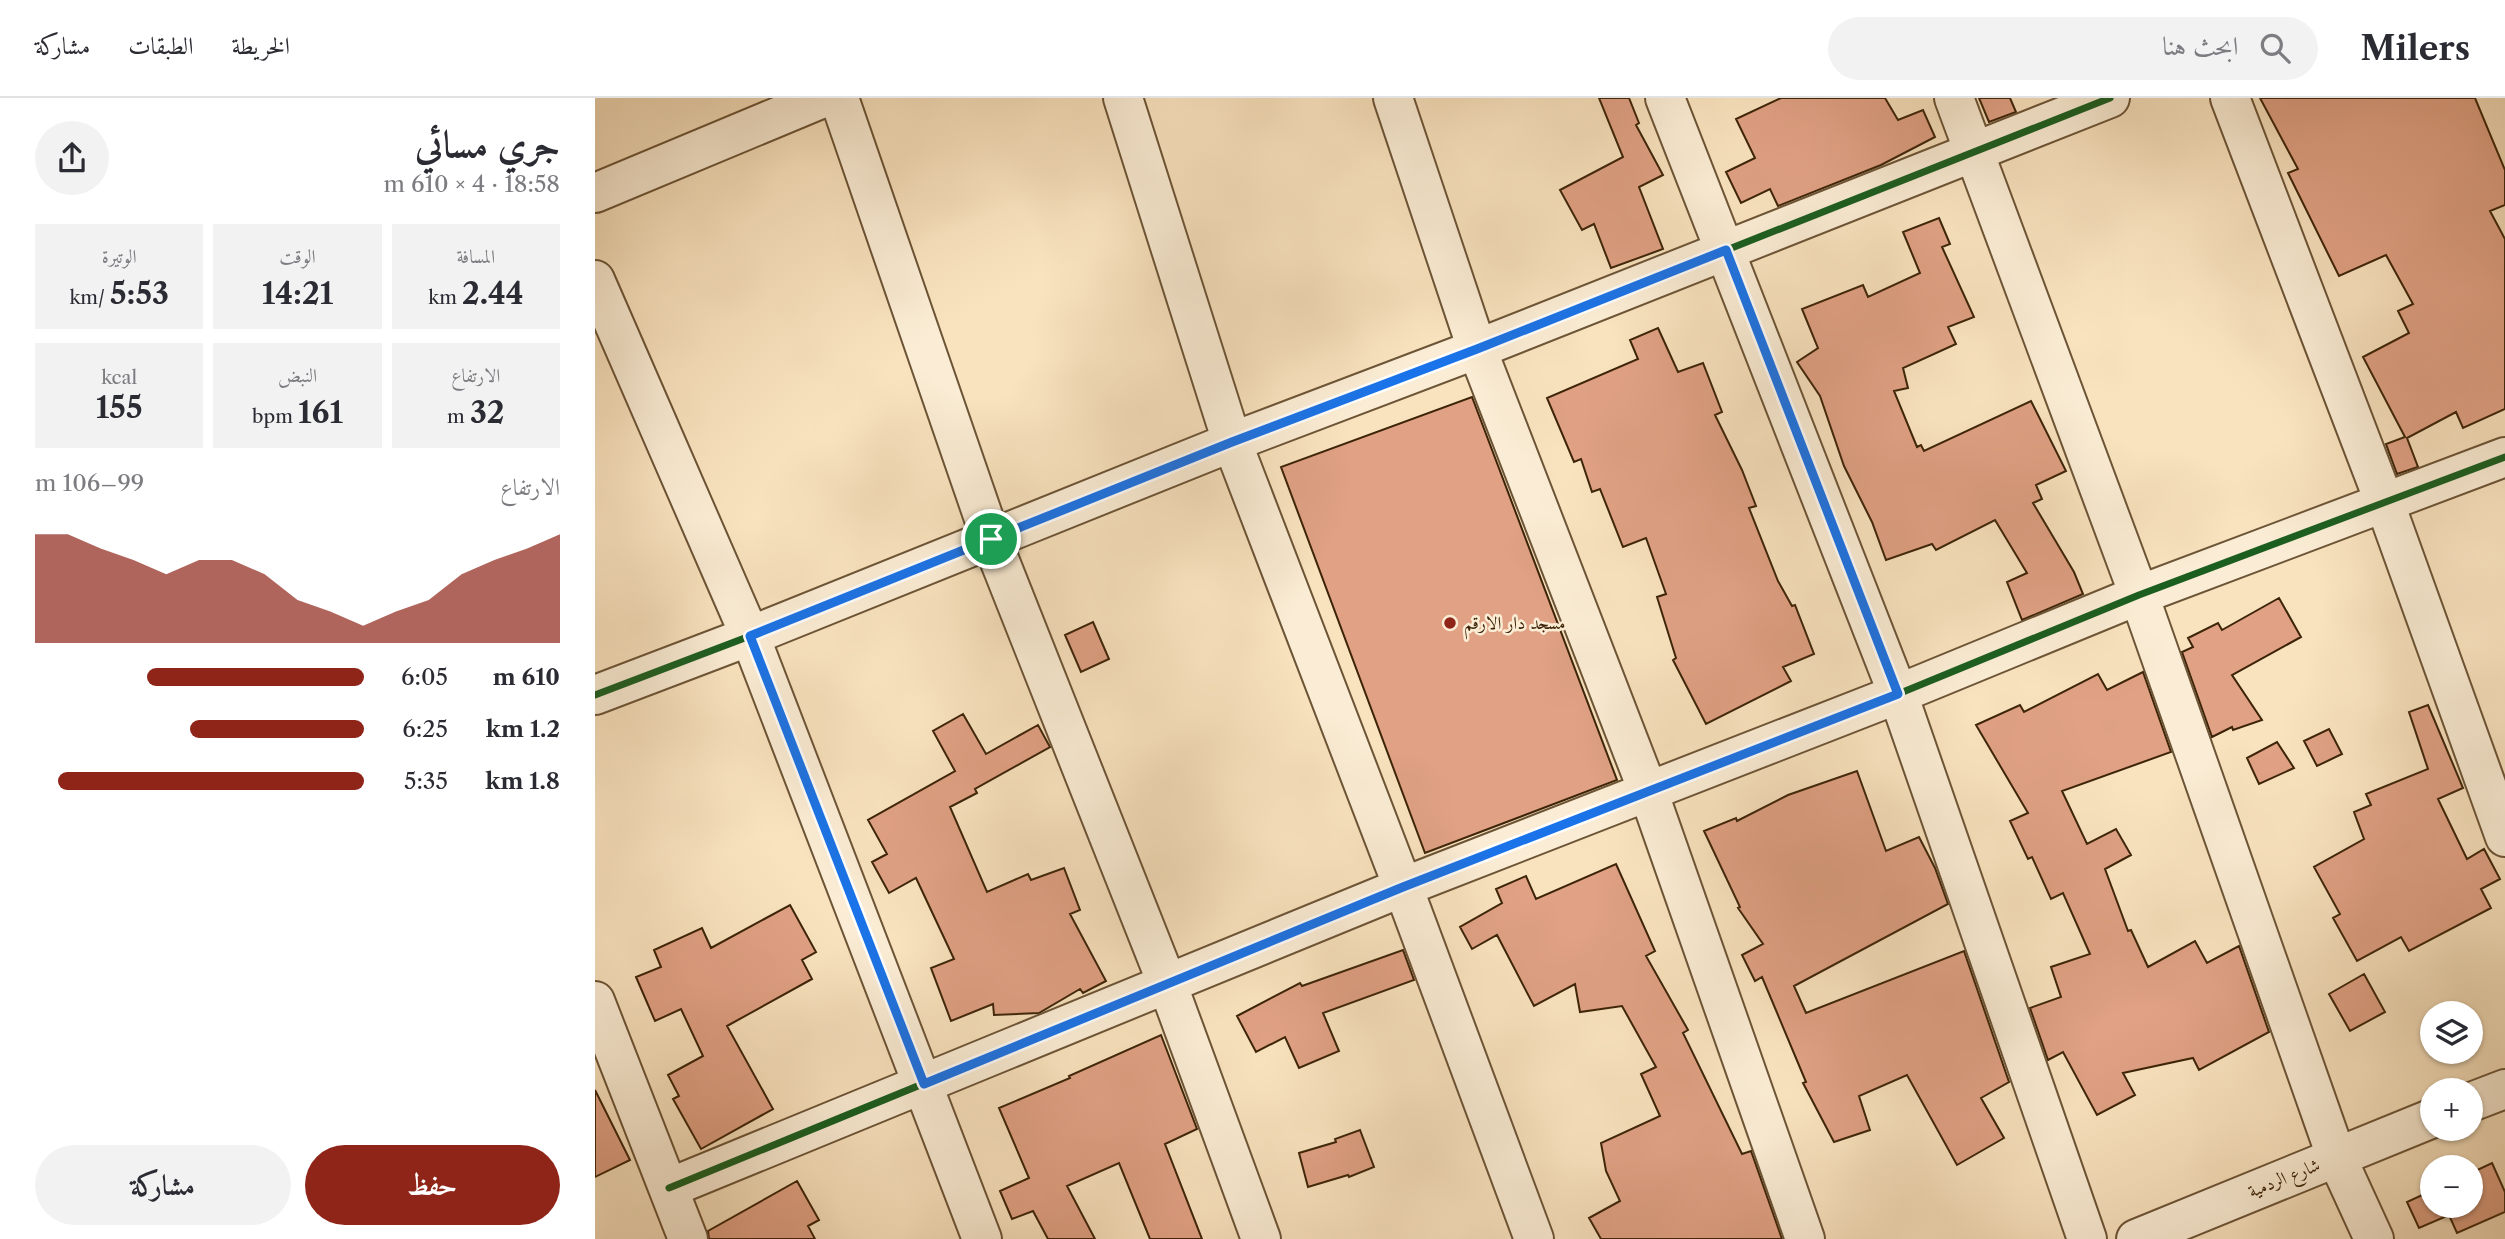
<!DOCTYPE html>
<html lang="ar">
<head>
<meta charset="utf-8">
<style>
	body { margin:0; font-family:"Libre Caslon Text",Amiri,serif; background:#f2f2f3; color:#2b2b33; direction:rtl; height:100vh; display:flex; flex-direction:column; font-size:26px; white-space:nowrap }
	* { box-sizing:border-box; margin:0 }
	p { font-size:23px; color:#7c7c81 }
	.icon { flex:none; width:38px; height:38px; fill:none; stroke:currentColor; stroke-width:2; stroke-linecap:round; stroke-linejoin:round }
	.map { position:relative; flex:1; overflow:hidden; direction:ltr }
	.panel { display:flex; flex-direction:column; background:#fff; width:595px }
	.panel>* { flex:none }
	.tools { position:absolute; left:1825px; top:903px; display:grid; gap:14px }
	.tools a { display:grid; place-items:center; width:63px; height:63px; border-radius:50%; background:#fff; box-shadow:0 2px 5px #0004; font-size:35px }
	.pin { position:absolute; display:grid; place-items:center; width:60px; height:60px; color:#fff; margin:-30px; border:4px solid #fff; border-radius:50%; box-shadow:0 2px 7px #0007 }
	.round { display:grid; place-items:center; flex:none; width:74px; height:74px; border-radius:37px; background:#f2f2f3 }
	.summary { display:flex; align-items:center; justify-content:space-between; height:119px; padding:0 35px }
	h1 { font-size:38px; font-weight:800; line-height:52px }
	.figures { display:grid; grid-template-columns:repeat(3,1fr); gap:10px; height:119px; padding:7px 35px }
	.figures div { display:grid; align-content:center; border-radius:0px; background:#f2f2f3; text-align:center }
	.figures b { font-size:30px; font-weight:800 }
	.figures small { font-size:19px; font-weight:400 }
	.figures p { font-size:19px }
	.chart { height:196px; padding:14px 35px }
	.chart p { display:flex; justify-content:space-between }
	.chart svg { width:100%; height:126px; margin-top:7px; fill:#8f2418; opacity:.7 }
	.action { display:flex; gap:14px; margin-top:auto; padding:14px 35px }
	.action a { flex:1; height:80px; border-radius:42px; background:#8f2418; color:#fff; font-size:28px; font-weight:800; line-height:80px; text-align:center }
	.action a+a { background:#f2f2f3; color:#2b2b33 }
	ul { padding:0 35px; list-style:none; font-size:23px }
	li { display:grid; grid-template-columns:112px 84px 1fr; align-items:center; height:52px }
	li i { height:18px; border-radius:9px; background:#8f2418 }
	header { display:flex; align-items:center; gap:42px; box-sizing:border-box; height:98px; padding:0 35px; background:#fff; border-bottom:2px solid #e1e1e2 }
	header strong { font-size:33px }
	nav { display:flex; gap:38px; margin-inline-start:auto; font-size:24px }
	.search { width:490px; height:63px; background:#f2f2f3; display:flex; align-items:center; gap:18px; box-sizing:border-box; padding:0 24px; border-radius:38px; color:#7c7c81; font-size:26px }
	main { display:flex; flex:1; min-height:0 }
	.map>svg:first-child { display:block }
	.building { fill:#e0a184; stroke:#3d2408; stroke-width:2 }
	.lines { fill:none; stroke-linecap:round; stroke-linejoin:round }
	.minor-casing { stroke:#6c5436; stroke-width:42 }
	.tertiary-casing { stroke:#6c5436; stroke-width:42 }
	.minor { stroke:#fbedd5; stroke-width:38 }
	.tertiary { stroke:#fbedd5; stroke-width:38 }
	.cycleway-casing { stroke:#fbedd5; stroke-width:11 }
	.cycleway { stroke:#1b5e20; stroke-width:7 }
	.route-casing { stroke:#fff; stroke-width:14 }
	.route { stroke:#1a73e8; stroke-width:9 }
	.poi-dot { fill:#8f2418; stroke:#fbedd5; stroke-width:2.5 }
	.labels { text-anchor:middle; stroke-width:5; stroke-linejoin:round; paint-order:stroke }
	.poi-label { font-size:18px; fill:#3d2408; stroke:#fbedd5; text-anchor:start }
	.street-label { font-size:18px; fill:#3d2408; stroke:#fbedd5 }
</style>
</head>
<body>
<header>
<strong>Milers</strong>
<div class="search"><svg class="icon" aria-label="search" viewBox="0 0 24 24"><circle cx="10" cy="10" r="6"/><path d="M15 15l6 6"/></svg>ابحث هنا</div>
<nav><a>الخريطة</a><a>الطبقات</a><a>مشاركة</a></nav>
</header>
<main>
<div class="map">
<svg width="1910" height="1141" viewBox="0 0 1910 1141">
	<rect width="100%" height="100%" fill="#f9e3bf"/>
	<filter id="stains"><feTurbulence type="fractalNoise" baseFrequency=".00286" numOctaves="4"/><feColorMatrix values="0 0 0 0 .2 0 0 0 0 .09 0 0 0 0 .02 0 0 0 .5 -.17"/></filter>
	<radialGradient id="worn" r=".72"><stop offset=".6" stop-color="#630" stop-opacity="0"/><stop offset="1" stop-color="#630" stop-opacity=".3"/></radialGradient>
	<path class="building" d="M1004,0h30l10,25 -3,2 27,50 -24,12 24,62 -52,19 -17,-44 -12,6 -22,-40 63,-33z
		M1186,0h104l13,22 25,-10 12,27 -54,28 -103,41 -8,-17 -29,14 -15,-31 29,-14 -19,-39z
		M1384,0h31l6,14 -27,10z
		M1665,0h215l30,72v35l-15,6 15,28v170l-42,19 -7,-16 -49,26 11,29 -21,7 -11,-30 19,-7 -42,-80 46,-24 -11,-22 15,-7 -27,-49 -47,21 -51,-103 10,-4z
		M1344,120l11,26 -8,3 32,70 -26,10 8,17 -53,24 5,20 -14,3 23,56 4,-2 3,6 107,-50 35,70 -30,14 6,14 -9,4 41,69 9,22 -61,26 -15,-38 20,-9 -32,-53 -59,30 -4,-6 -46,16 -14,-38 -28,-56 -24,-70 -23,-34 21,-14 -16,-39 61,-24 5,12 52,-24 -17,-41z
		M1063,230l20,44 25,-9 19,49 -7,3 27,55 14,36 -7,2 29,73 14,25 3,-1 19,49 -31,13 8,14 -85,43 -33,-64 3,-2 -19,-61 9,-3 -20,-56 -23,9 -23,-58 -8,3 -11,-33 -7,3 -27,-64 91,-39 -8,-19z
		M877,299l145,383 -192,73 -144,-386z
		M1684,500l22,39 -69,38 30,45 -29,10 -1,-3 -20,10 -30,-85 11,-5 -5,-9 30,-15 4,7z
		M498,524l16,37 -28,13 -16,-37z
		M1548,574l28,80 -109,39 25,53 29,-15 15,26 -26,14 23,62 3,-1 17,37 47,-26 12,22 32,-17 30,86 -70,38 -6,-12 -70,15 12,22 -38,20 -34,-63 -15,8 -18,-52 31,-11 -10,-30 39,-13 -27,-61 -12,6 -19,-42 -4,2 -18,-38 18,-8 -52,-88 44,-20 4,7 74,-38 9,16z
		M1833,607l35,83 -25,11 29,60 17,-10 16,30 -19,10 10,19 -82,43 -8,-14 -44,24 -24,-43 7,-4 -26,-47 50,-28 -10,-27 17,-7 -5,-11 62,-25 -19,-57z
		M368,616l23,40 52,-29 12,22 -75,42 2,4 -27,14 37,85 41,-18 3,6 33,-12 16,42 -10,4 36,67 -23,12 -3,-4 -41,24 -45,2 -1,-11 -42,17 -20,-53 23,-9 -38,-81 -27,15 -17,-31 15,-8 -19,-34 87,-49 -22,-40z
		M1734,631l13,25 -25,12 -13,-25z
		M1682,644l17,26 -35,16 -12,-26z
		M1262,673l29,80 33,-14 16,31 13,36 -154,82 12,27 158,-62 45,131 -28,16 23,40 -47,27 -50,-90 -48,21 11,34 -36,12 -31,-59 3,-1 -44,-105 -7,4 -13,-26 21,-11 -25,-36 2,-1 -36,-76 32,-13 1,3 51,-26z
		M1021,766l39,87 -9,5 42,74 -5,3 59,121 9,-3 31,88h-181l-12,-21 31,-17 -14,-30 -5,-28 59,-27 -19,-42 15,-7 -34,-61 -42,6 -5,-28 -41,22 -37,-71 -25,14 -12,-22 42,-24 -6,-14 30,-13 10,23z
		M195,807l26,47 -14,8 10,19 -85,47 46,83 -72,40 -28,-50 6,-3 -11,-21 35,-19 -22,-47 -26,12 -19,-44 25,-10 -7,-17 48,-22 9,20z
		M808,852l11,30 -91,33 16,38 -40,17 -14,-31 -29,15 -19,-36 63,-33 2,3z
		M1769,876l21,38 -35,19 -21,-37z
		M566,937l36,94 -32,15 37,95h-52l-31,-76 -52,23 28,53h-47l-15,-28 -21,8 -12,-28 29,-13 -30,-70 71,-30 -1,-2z
		M0,992l35,70 -35,17z
		M765,1032l14,37 -25,10 -1,-2 -40,12 -9,-34 37,-11 -1,-3z
		M1897,1065l13,29v20l-48,21 -8,-18 -30,13 -12,-26 26,-12v16h38v-33z
		M202,1083l22,39 -11,6 7,13h-106l-1,-8z"/>
	<g class="lines">
		<defs>
			<path id="minor" d="M244,0l152,441 176,444 94,256
				M528,0l109,344 171,445 131,352
				M798,0l84,251 171,442 157,448
				M1070,0l233,596 189,545
				M1359,0l185,497 197,561 38,83
				M1635,0l154,403 121,336
				M0,95l228,-95
				M0,182l155,356 232,603
				M0,597l155,-59 482,-194 245,-93 633,-251
				M0,903l93,238
				M74,1090l734,-301 495,-193 241,-99 366,-138"/>
			<path id="tertiary" d="M1876,1004l34,-13
				M1541,1141l297,-121"/>
		</defs>
		<use href="#minor" class="minor-casing"/>
		<use href="#tertiary" class="tertiary-casing"/>
		<use href="#minor" class="minor"/>
		<use href="#tertiary" class="tertiary"/>
		<defs>
			<path id="cycleway" d="M0,597l155,-59 482,-194 245,-93 633,-251
				M74,1090l734,-301 495,-193 241,-99 366,-138"/>
		</defs>
		<use href="#cycleway" class="cycleway-casing"/>
		<use href="#cycleway" class="cycleway"/>
	</g>
	<g class="lines">
		<defs>
			<path id="route" d="M1131,152l172,444 -495,193 -479,197 -174,-448 482,-194 245,-93z"/>
		</defs>
		<use href="#route" class="route-casing"/>
		<use href="#route" class="route"/>
	</g>
	<circle class="poi-dot" cx="855" cy="525" r="7"/>
	<g class="labels">
		<g class="poi-label">
			<text x="869" y="531">مسجد دار الارقم</text>
		</g>
		<g class="street-label">
			<text transform="translate(1689 1080) rotate(-22)" y="6">شارع الردمية</text>
		</g>
	</g>
	<rect width="100%" height="100%" filter="url(#stains)"/>
	<rect width="100%" height="100%" fill="url(#worn)"/>
</svg>
<div class="tools">
<a><svg class="icon" aria-label="layers" viewBox="0 0 24 24"><path d="M12 4l9 5-9 5-9-5zM3 14l9 5 9-5"/></svg></a>
<a>+</a>
<a>−</a>
</div>
<div class="pin" style="left:396px;top:441px;background:#1e9e55"><svg class="icon" aria-label="arrive" viewBox="0 0 24 24"><path d="M6 21V4h12l-3 4 3 4H6"/></svg></div>
</div>
<section class="panel">
<div class="summary"><div><h1>جري مسائي</h1><p>18:58 · 4 × 610 m</p></div><a class="round"><svg class="icon" aria-label="share" viewBox="0 0 24 24"><path d="M12 15V3M7 8l5-5 5 5M5 13v7h14v-7"/></svg></a></div>
<div class="figures">
<div><p>المسافة</p><b>2.44<small> km</small></b></div>
<div><p>الوقت</p><b>14:21</b></div>
<div><p>الوتيرة</p><b>5:53<small> /km</small></b></div>
</div>
<div class="figures">
<div><p>الارتفاع</p><b>32<small> m</small></b></div>
<div><p>النبض</p><b>161<small> bpm</small></b></div>
<div><p>kcal</p><b>155</b></div>
</div>
<div class="chart"><p><span>الارتفاع</span>99–106 m</p>
<svg viewBox="0 0 160 44" preserveAspectRatio="none"><path d="M0 44V6L10 6L20 11L30 15L40 20L50 15L60 15L70 20L80 29L90 33L100 38L110 33L120 29L130 20L140 15L150 11L160 6V44z"/></svg>
</div>
<ul>
<li><b>610 m</b>6:05<i style="width:66%"></i></li>
<li><b>1.2 km</b>6:25<i style="width:53%"></i></li>
<li><b>1.8 km</b>5:35<i style="width:93%"></i></li>
</ul>
<div class="action"><a>حفظ</a><a>مشاركة</a></div>
</section>
</main>
</body>
</html>
